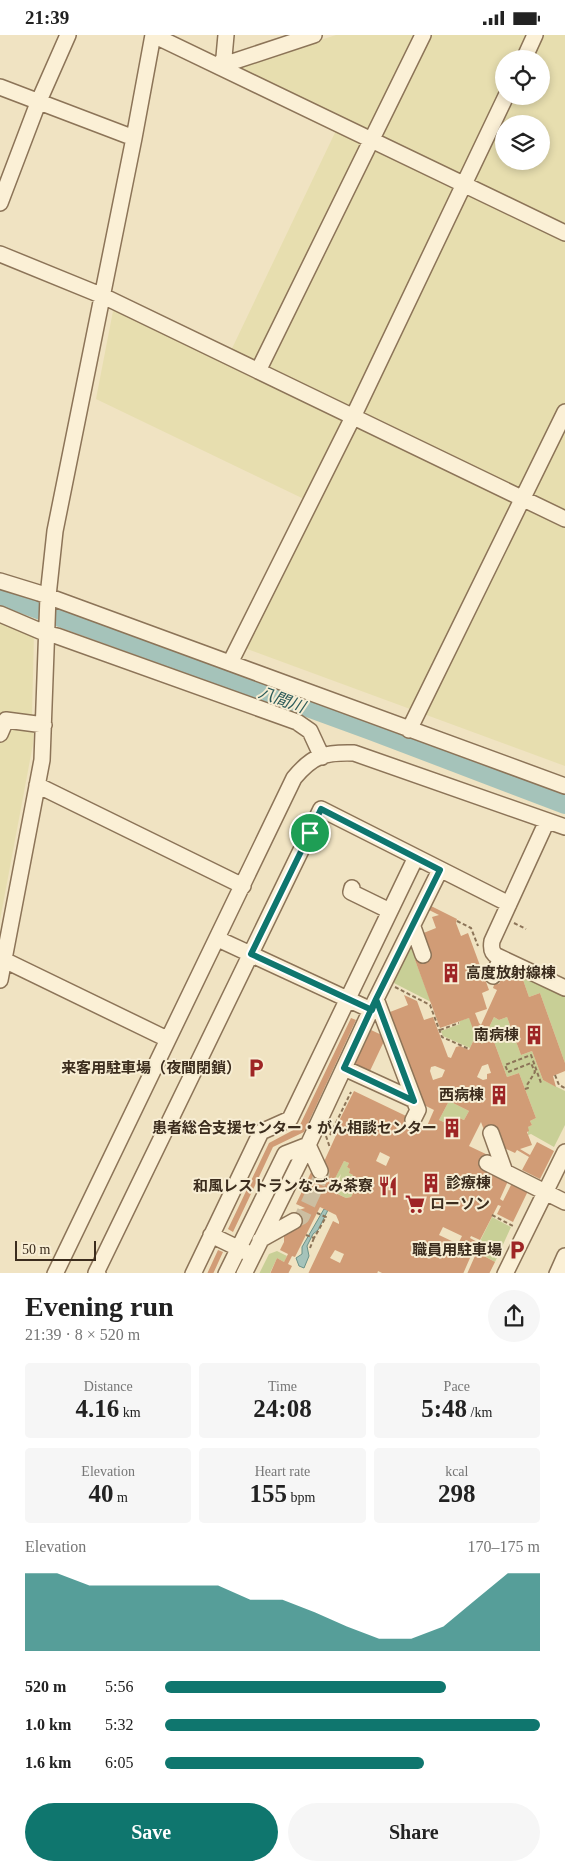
<!DOCTYPE html>
<html lang="en">
<head>
<meta charset="utf-8">
<style>
	body { margin:0; font-family:"Times New Roman","Noto Sans JP",serif; background:#f6f6f6; color:#222; height:100vh; display:flex; flex-direction:column; font-size:19px; white-space:nowrap }
	* { box-sizing:border-box; margin:0 }
	p { font-size:16px; color:#767676 }
	.icon { flex:none; width:28px; height:28px; fill:none; stroke:currentColor; stroke-width:2; stroke-linecap:round; stroke-linejoin:round }
	.map { position:relative; height:1238px; overflow:hidden }
	.panel { display:flex; flex-direction:column; background:#fff; flex:1 }
	.panel>* { flex:none }
	.buttons { position:absolute; left:495px; top:15px; display:grid; gap:10px }
	.buttons a { display:grid; place-items:center; width:55px; height:55px; border-radius:50%; background:#fff; box-shadow:0 2px 8px #0003; font-size:25px }
	.scale { position:absolute; left:15px; bottom:12px; width:81px; box-sizing:border-box; padding-left:5px; border:2px solid #3b2c1d; border-top:0; font-size:14px; line-height:18px; white-space:nowrap; color:#3b2c1d; -webkit-text-stroke:4px #f7edd3; paint-order:stroke }
	.pin { position:absolute; display:grid; place-items:center; width:42px; height:42px; color:#fff; margin:-21px; border:2px solid #fff; border-radius:50%; box-shadow:0 1px 5px #0007 }
	.round { display:grid; place-items:center; flex:none; width:52px; height:52px; border-radius:26px; background:#f6f6f6 }
	.summary { display:flex; align-items:center; justify-content:space-between; height:85px; padding:0 25px }
	h1 { font-size:28px; font-weight:700; line-height:38px }
	.figures { display:grid; grid-template-columns:repeat(3,1fr); gap:8px; height:85px; padding:5px 25px }
	.figures div { display:grid; align-content:center; border-radius:5px; background:#f6f6f6; text-align:center }
	.figures b { font-size:25px; font-weight:700 }
	.figures small { font-size:14px; font-weight:400 }
	.figures p { font-size:14px }
	.chart { height:140px; padding:10px 25px }
	.chart p { display:flex; justify-content:space-between }
	.chart svg { width:100%; height:90px; margin-top:5px; fill:#0f766e; opacity:.7 }
	.cta { display:flex; gap:10px; margin-top:auto; padding:10px 25px }
	.cta a { flex:1; height:58px; border-radius:30px; background:#0f766e; color:#fff; font-size:20px; font-weight:700; line-height:58px; text-align:center }
	.cta a+a { background:#f6f6f6; color:#222 }
	ul { padding:0 25px; list-style:none; font-size:16px }
	li { display:grid; grid-template-columns:80px 60px 1fr; align-items:center; height:38px }
	li i { height:12px; border-radius:6px; background:#0f766e }
	.status { display:flex; justify-content:space-between; align-items:center; height:35px; padding:0 25px; background:#fff; direction:ltr }
	.status svg { height:14px; fill:currentColor }
	.map>svg:first-child { display:block }
	.farmland { fill:#e7deaf; fill-rule:evenodd }
	.green { fill:#c8cf96 }
	.water { fill:#a5c3ba; stroke:#6b9288 }
	.lines { fill:none; stroke-linecap:round; stroke-linejoin:round }
	.river { stroke:#a5c3ba; stroke-width:20 }
	.building { fill:#d19c76; fill-rule:evenodd }
	.minor-tunnel { stroke:#ccbea1; stroke-width:15; stroke-dasharray:15 8; stroke-linecap:butt }
	.minor-casing { stroke:#8c7458; stroke-width:18 }
	.path { stroke:#8c7458; stroke-width:2; stroke-dasharray:4 2.5; stroke-linecap:butt }
	.minor { stroke:#fbf0d6; stroke-width:15 }
	.route-casing { stroke:#fff; stroke-width:10 }
	.route { stroke:#0f766e; stroke-width:6 }
	.labels { text-anchor:middle; stroke-width:4; stroke-linejoin:round; paint-order:stroke }
	.poi-label { font-size:15px; font-weight:bold; fill:#3b2c1d; stroke:#f7edd3; text-anchor:end }
	.water-label { font-size:16px; font-style:italic; fill:#2c5b59; stroke:#f7edd3 }
</style>
</head>
<body>
<div class="status"><b>21:39</b><svg viewBox="0 0 49 12"><path d="M0 12V9h3v3zM5 12V6h3v6zM10 12V3h3v9zM15 12V0h3v12zM26 1h20v11H26zM47 4h2v5h-2z"/></svg></div>
<div class="map">
<svg width="565" height="1239" viewBox="0 0 565 1239">
	<rect width="100%" height="100%" fill="#f0e3c2"/>
	<path class="farmland" d="M336,0h229v731l-326,-120 67,-146 -210,-101 18,-93 112,55 116,-243 -110,-50zM504,24h37v37h-37zM504,89h37v37h-37z
		M0,583l34,15 -2,83 2,13 -1,15 -33,176z"/>
	<path class="green" d="M413,906l8,17 -6,2 16,42 -39,-20z
		M513,934l52,26v68l-25,-70 -11,4 -8,-23 -12,5z
		M494,982l5,3 8,-3 14,38 11,-4 11,29 22,11v34l-11,22 -23,-13 -3,1v-8l4,-2 -2,-4 6,-3 -17,-45 -12,4 -14,-38 -12,5z
		M469,983l9,13 -8,17 -27,-12 -2,-5 19,-7 -1,-3z
		M449,1066l20,10 -5,9 -7,-3 -4,9 -14,-6z
		M344,1126l5,2 -2,4 3,2 -1,4 4,2 -2,4 4,2 -2,3 4,2 -6,11 -5,1 -10,-5 5,-19 -8,11 2,1 -3,5 -3,-2z
		M492,1182l19,10 -16,35 -11,-6 2,-3 -8,-4 4,-1 -3,-5z
		M277,1216l10,5 -3,6 -7,-4 -7,15 -11,1 10,-20z"/>
	<path class="water" d="M324,1174l4,1 -10,20 -5,4 -6,12 2,10 -5,12 -5,-2 -3,-8 6,-4v-7z"/>
	<g class="lines">
		<path class="river" d="M0,560l371,135 194,74"/>
	</g>
	<path class="building" d="M431,871l26,13 -1,4 5,13 7,-3 21,57 -7,3 5,16 -12,4 4,10 2,2 16,-35 -4,-2 1,-3 2,-3 3,2 8,-18 6,3 -4,10 12,-5 8,23 11,-4 25,70v8l-12,5 3,11 -13,-7 -11,-29 -11,4 -14,-38 -8,3 -5,-3 -13,27 12,-5 14,38 12,-4 17,45 -6,3 2,4 -4,2 1,4 -2,1 5,13 -12,4 10,6 7,-13 17,9 -14,28 -18,-9 7,-13 -12,-7 -2,3 -13,-6 -8,-21 -10,4 -3,-8 -12,24 21,10 -7,13 25,12 -8,18 3,2 9,-18 16,8 -15,31 -16,-8 4,-8 -3,-1 -18,35 -9,-4 -1,2 11,6 1,4 -4,1 -11,-6 -2,4 8,4 -10,23h-79l-6,-3 -1,3h-69l25,-53 6,3v-2l-3,-7 -16,-8 -25,50 -3,-1 -4,8 4,2 -4,8h-18l7,-16 7,4 4,-8 -8,-4 4,-8v-6l5,-5 10,-21 6,-2 -9,-4 17,-36 9,-2 16,-35 -3,-2 19,-38 73,35 7,-16 -10,-5 -34,-93 18,-7 -4,-10 13,6 7,19 9,-3 15,40 3,1 5,-11 4,-1 9,4 9,-19 -5,-2 -4,-11 -29,10 -25,-68 14,-5 -8,-21 15,-6 -4,-11 7,-2 -10,-5zM488,1029l3,9 -4,1v5l-4,1 -6,-3 5,-11zM435,1031l10,4 -3,7 -9,3 -3,-9 1,-4zM449,1066l20,10 -5,9 -7,-3 -4,9 -14,-6zM380,1117l10,5 -4,9 -10,-5zM344,1126l5,2 -2,4 3,2 -1,4 4,2 -2,4 4,2 -2,3 4,2 -6,11 -5,1 -17,-8zM443,1192l19,9 -4,8 -19,-9zM335,1215l9,4 -4,9 -10,-5z
		M351,983l5,2 -52,112 -31,15 -40,85 -5,-3 41,-86 30,-16z
		M371,995l15,7 -17,36 -15,-7z
		M478,1214l8,4 -2,3 11,6 -6,12h-22z
		M218,1215l5,2 -10,22h-6z"/>
	<g class="lines">
		<path class="minor-tunnel" d="M294,1186l8,-4 20,-43 -2,-3"/>
		<defs>
			<path id="minor" d="M153,0l412,198
				M226,0l-2,22 -4,9 94,-31
				M524,24l11,-24
				M0,52l134,51
				M0,168l38,-100 30,-68
				M0,219l103,42 462,223
				M258,336l165,-336
				M0,546l39,12 526,193
				M0,579l47,20 10,2 240,86 13,9 12,26
				M230,628l123,-246 153,-321
				M409,695l156,-318
				M0,699l6,-14 38,5
				M37,750l206,101
				M547,786l-55,120c-1,6 -1,12 5,15l68,32
				M352,853l-1,4 39,19
				M413,892l10,28
				M218,904l153,71
				M0,923l167,81
				M493,941l8,-18
				M0,945l42,-220 6,-164 7,-65 79,-393 19,-103
				M376,964l42,111 -5,10
				M344,1033l70,32
				M491,1098l14,39
				M487,1128l78,39
				M211,1200l35,17
				M260,1205l34,-19
				M55,1239l239,-496c19,-23 31,-26 60,-25l211,74
				M98,1239l-2,-1 225,-464 188,95
				M193,1239l68,-142 29,-13 126,-262
				M226,1239l59,-120 23,-9 12,26
				M244,1239l64,-129 68,-146 64,-129
				M505,1239l60,-122
				M557,1239l8,-18"/>
		</defs>
		<use href="#minor" class="minor-casing"/>
		<path class="path" d="M457,886l14,7 7,18
			M514,888l12,6
			M395,952l35,18 12,32 27,12
			M440,995l19,-7
			M173,1024l10,4
			M555,1040l4,10 6,3
			M525,1054l3,-1 -1,-3 8,-13 -4,-9 -23,9 -3,-7 26,-10 10,28
			M330,1100l21,-43
			M326,1101l4,12
			M329,1154l9,2
			M492,1180l23,12
			M306,1200l8,3 12,-21 -9,-4
			M310,1213l4,-10"/>
		<use href="#minor" class="minor"/>
	</g>
	<g class="lines">
		<defs>
			<path id="route" d="M310,798l-59,121 121,56 4,-11 38,102 -70,-33 32,-69 64,-129 -119,-61 -11,24"/>
		</defs>
		<use href="#route" class="route-casing"/>
		<use href="#route" class="route"/>
	</g>
	<defs>
		<symbol id="building-bare" viewBox="-9 -9 18 18"><path d="M-4-6H4V6H1V3H-1V6H-4ZM-2.5-4.3h1.7v1.8h-1.7ZM.8-4.3h1.7v1.8H.8ZM-2.5-1h1.7V.8h-1.7ZM.8-1h1.7V.8H.8Z" fill="#9e2525" stroke="#f7edd3" stroke-width="2.5" paint-order="stroke"/></symbol>
		<symbol id="parking-bare" viewBox="-9 -9 18 18"><path d="M-3.5-5.5H1a3.5 3.5 0 0 1 0 7H-1V5.5H-3.5ZM-1-3.4V-.6H.8a1.4 1.4 0 0 0 0-2.8Z" fill="#9e2525" stroke="#f7edd3" stroke-width="2.5" paint-order="stroke"/></symbol>
		<symbol id="restaurant-bare" viewBox="-9 -9 18 18"><path d="M-5-6h1v4h1v-4h1v4h1v-4h1v5L-1.5 .5V6h-2V.5L-5-1ZM5-6V6H3V1.5H1.5Q1.5-4 5-6Z" fill="#9e2525" stroke="#f7edd3" stroke-width="2.5" paint-order="stroke"/></symbol>
		<symbol id="supermarket-bare" viewBox="-9 -9 18 18"><path d="M-6-5.5h2.5l.6 2H6L4.5 2H-2.5L-4.4-4H-6ZM-1.5 3.2a1.3 1.3 0 1 0 .1 0ZM3 3.2a1.3 1.3 0 1 0 .1 0Z" fill="#9e2525" stroke="#f7edd3" stroke-width="2.5" paint-order="stroke"/></symbol>
	</defs>
	<g fill-rule="evenodd">
		<use href="#building-bare" x="437" y="924" width="28" height="28"/>
		<use href="#building-bare" x="520" y="986" width="28" height="28"/>
		<use href="#parking-bare" x="242" y="1019" width="28" height="28"/>
		<use href="#building-bare" x="485" y="1046" width="28" height="28"/>
		<use href="#building-bare" x="438" y="1079" width="28" height="28"/>
		<use href="#building-bare" x="417" y="1134" width="28" height="28"/>
		<use href="#restaurant-bare" x="374" y="1137" width="28" height="28"/>
		<use href="#supermarket-bare" x="401" y="1155" width="28" height="28"/>
		<use href="#parking-bare" x="503" y="1201" width="28" height="28"/>
	</g>
	<g class="labels">
		<g class="poi-label">
			<text x="466" y="943" text-anchor="start">高度放射線棟</text>
			<text x="519" y="1005">南病棟</text>
			<text x="241" y="1038">来客用駐車場（夜間閉鎖）</text>
			<text x="484" y="1065">西病棟</text>
			<text x="437" y="1098">患者総合支援センター・がん相談センター</text>
			<text x="446" y="1153" text-anchor="start">診療棟</text>
			<text x="373" y="1156">和風レストランなごみ茶寮</text>
			<text x="430" y="1174" text-anchor="start">ローソン</text>
			<text x="502" y="1220">職員用駐車場</text>
		</g>
		<g class="water-label">
			<text transform="translate(282 664) rotate(20)" y="6">八間川</text>
		</g>
	</g>
</svg>
<div class="buttons">
<a><svg class="icon" aria-label="locate" viewBox="0 0 24 24"><circle cx="12" cy="12" r="6"/><path d="M12 2v4M12 18v4M2 12h4M18 12h4"/></svg></a>
<a><svg class="icon" aria-label="layers" viewBox="0 0 24 24"><path d="M12 4l9 5-9 5-9-5zM3 14l9 5 9-5"/></svg></a>
</div>
<div class="scale">50 m</div>
<div class="pin" style="left:310px;top:798px;background:#1e9e55"><svg class="icon" aria-label="arrive" viewBox="0 0 24 24"><path d="M6 21V4h12l-3 4 3 4H6"/></svg></div>
</div>
<section class="panel">
<div class="summary"><div><h1>Evening run</h1><p>21:39 · 8 × 520 m</p></div><a class="round"><svg class="icon" aria-label="share" viewBox="0 0 24 24"><path d="M12 15V3M7 8l5-5 5 5M5 13v7h14v-7"/></svg></a></div>
<div class="figures">
<div><p>Distance</p><b>4.16<small> km</small></b></div>
<div><p>Time</p><b>24:08</b></div>
<div><p>Pace</p><b>5:48<small> /km</small></b></div>
</div>
<div class="figures">
<div><p>Elevation</p><b>40<small> m</small></b></div>
<div><p>Heart rate</p><b>155<small> bpm</small></b></div>
<div><p>kcal</p><b>298</b></div>
</div>
<div class="chart"><p><span>Elevation</span>170–175 m</p>
<svg viewBox="0 0 160 44" preserveAspectRatio="none"><path d="M0 44V6L10 6L20 12L30 12L40 12L50 12L60 12L70 19L80 19L90 25L100 32L110 38L120 38L130 32L140 19L150 6L160 6V44z"/></svg>
</div>
<ul>
<li><b>520 m</b>5:56<i style="width:75%"></i></li>
<li><b>1.0 km</b>5:32<i style="width:100%"></i></li>
<li><b>1.6 km</b>6:05<i style="width:69%"></i></li>
</ul>
<div class="cta"><a>Save</a><a>Share</a></div>
</section>
</body>
</html>
